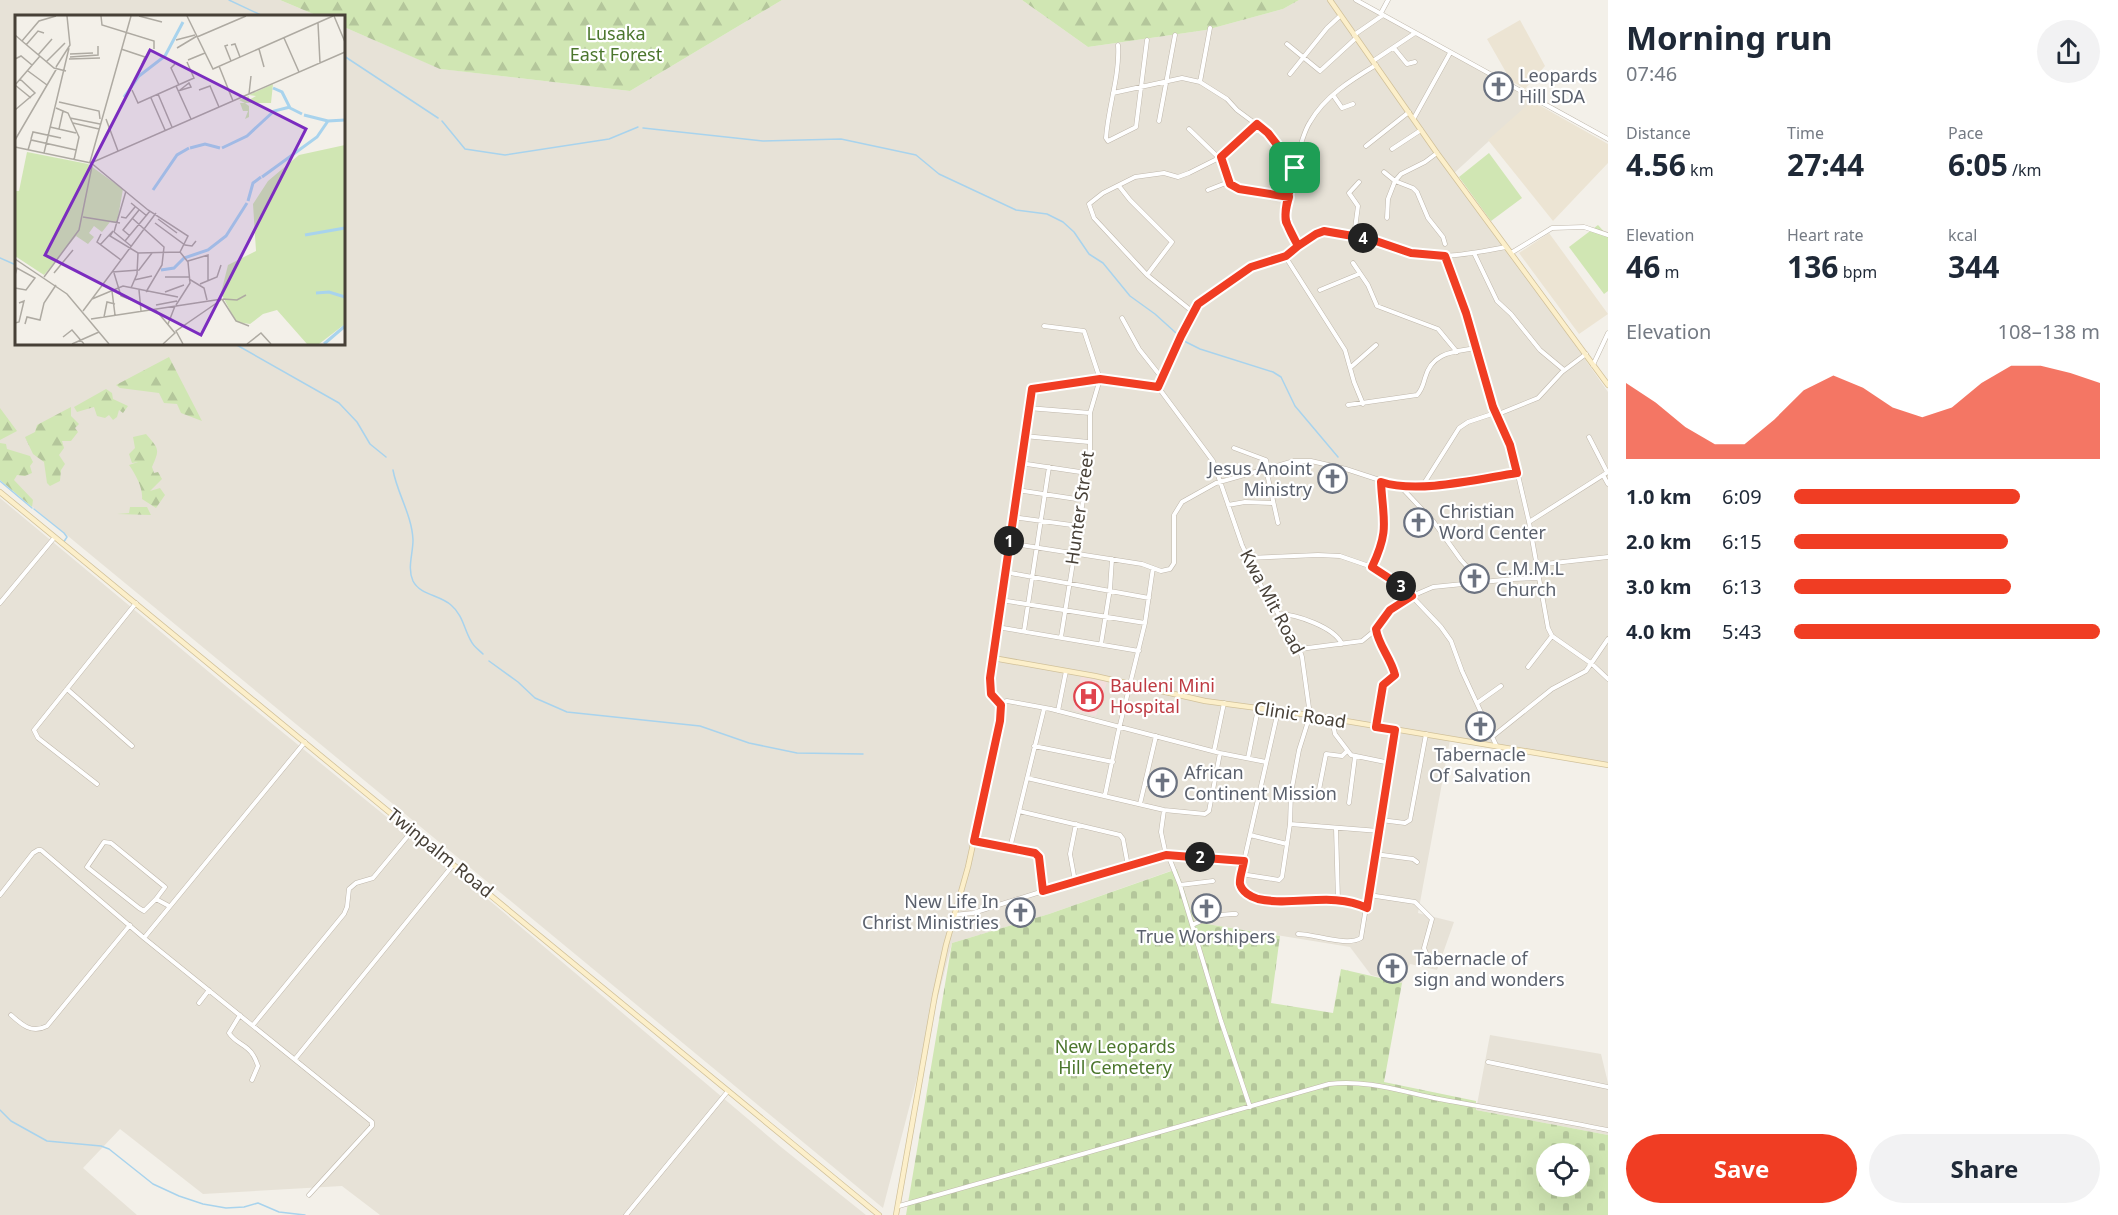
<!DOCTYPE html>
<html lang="en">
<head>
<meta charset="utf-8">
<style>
	body { margin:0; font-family:"Noto Sans",sans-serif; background:#f2f2f3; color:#1f2937; height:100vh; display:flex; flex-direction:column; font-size:22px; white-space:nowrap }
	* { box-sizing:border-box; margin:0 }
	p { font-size:20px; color:#747a83 }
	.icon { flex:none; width:33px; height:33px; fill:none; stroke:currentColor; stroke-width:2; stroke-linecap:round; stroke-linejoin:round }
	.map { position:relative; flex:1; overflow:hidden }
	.sheet { display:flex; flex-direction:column; background:#fff; width:510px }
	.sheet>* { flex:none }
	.fabs { position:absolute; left:1536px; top:1143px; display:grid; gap:12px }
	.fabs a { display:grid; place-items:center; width:54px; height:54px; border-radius:50%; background:#fff; box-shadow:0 6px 24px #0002; font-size:30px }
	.pin { position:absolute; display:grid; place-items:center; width:51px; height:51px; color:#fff; margin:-26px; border-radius:12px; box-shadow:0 3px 9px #0006 }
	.km { position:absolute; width:30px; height:30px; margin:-15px; border-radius:50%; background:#222; color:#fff; font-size:16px; line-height:30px; text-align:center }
	.round { display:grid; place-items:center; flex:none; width:63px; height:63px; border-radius:32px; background:#f2f2f3 }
	.headline { display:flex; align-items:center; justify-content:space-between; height:102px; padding:0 18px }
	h1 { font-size:33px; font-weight:700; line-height:45px }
	.metrics { display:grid; grid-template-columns:repeat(3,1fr); gap:9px; height:102px; padding:6px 18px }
	.metrics div { display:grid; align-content:center }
	.metrics b { font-size:30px; font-weight:700 }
	.metrics small { font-size:16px; font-weight:400 }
	.metrics p { font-size:16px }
	.chart { height:168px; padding:12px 18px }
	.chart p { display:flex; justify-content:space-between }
	.chart svg { width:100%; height:108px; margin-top:6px; fill:#f03d23; opacity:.7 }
	.action { display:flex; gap:12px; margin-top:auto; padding:12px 18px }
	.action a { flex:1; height:69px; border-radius:36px; background:#f03d23; color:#fff; font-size:24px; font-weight:700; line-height:69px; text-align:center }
	.action a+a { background:#f2f2f3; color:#1f2937 }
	ul { padding:0 18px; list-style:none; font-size:20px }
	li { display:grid; grid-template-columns:96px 72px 1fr; align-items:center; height:45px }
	li i { height:15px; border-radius:8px; background:#f03d23 }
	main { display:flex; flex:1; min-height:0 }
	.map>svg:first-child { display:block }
	.residential { fill:#e7e2d7 }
	.education { fill:#ece4d3 }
	.medical { fill:#f3dfdd }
	.forest { fill:url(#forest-firs) }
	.cemetery { fill:url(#cemetery-stones); fill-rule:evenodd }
	.pitch { fill:#d0e6b3 }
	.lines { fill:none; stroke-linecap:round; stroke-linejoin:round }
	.stream { stroke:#a8d3ed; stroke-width:1.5 }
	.street-casing { stroke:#bfb7ab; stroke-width:5 }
	.secondary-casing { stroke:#d1c19a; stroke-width:6 }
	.street { stroke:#fff; stroke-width:4 }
	.secondary { stroke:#fcefca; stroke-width:4.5 }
	.route-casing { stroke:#fff; stroke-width:12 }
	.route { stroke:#f03d23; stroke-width:8 }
	.labels { text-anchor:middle; stroke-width:4.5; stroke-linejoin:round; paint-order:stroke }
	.park-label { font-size:18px; fill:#4b762d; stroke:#fff }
	.worship-label { font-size:18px; fill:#5b616d; stroke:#fff; text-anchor:start }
	.street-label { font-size:18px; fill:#474037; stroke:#fff }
	.health-label { font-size:18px; fill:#be3a42; stroke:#fff; text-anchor:start }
	.inset-river { fill:none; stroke:#a8d3ed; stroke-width:3 }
	.inset-road { fill:none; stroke:#aeaaa2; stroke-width:1.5 }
	.view { fill:#7b2cbf; fill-opacity:0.15; stroke:#7b2cbf; stroke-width:3 }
	.inset-edge { fill:none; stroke:#474037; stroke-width:3 }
</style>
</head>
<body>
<main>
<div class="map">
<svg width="1608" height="1215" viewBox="0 0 1608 1215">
	<defs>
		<pattern id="forest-firs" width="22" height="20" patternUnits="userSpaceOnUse" patternTransform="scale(1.5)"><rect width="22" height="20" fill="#d0e6b3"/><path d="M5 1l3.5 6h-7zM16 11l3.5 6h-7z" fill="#b4c69b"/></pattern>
		<pattern id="cemetery-stones" width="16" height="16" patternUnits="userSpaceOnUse" patternTransform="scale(1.5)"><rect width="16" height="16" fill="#d0e6b3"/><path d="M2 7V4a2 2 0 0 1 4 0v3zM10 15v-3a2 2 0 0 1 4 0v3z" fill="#b4c69b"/></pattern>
	</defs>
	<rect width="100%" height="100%" fill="#f3f0e9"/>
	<path class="residential" d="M0,0h280l38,16h-302v328h328v-317l97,42 189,22 152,-91h240l66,47 118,-17 77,-21 16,-9h59l179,97 -85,78 38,49 118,168v373l-158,-25 -32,173 36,9 -17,48 -27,-6 -8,19 -31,-8 -21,-28 -155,-25 -19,-53 -127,45 -97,29 -69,265 -883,-728z
		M0,498l227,189 269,219 285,241 85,68h-486l-38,-29 -139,8 -83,-65 -37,39 54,47h-137z
		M1490,1035l111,19 7,29v52l-132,-25z"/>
	<path class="education" d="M1520,20l25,46 -20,23 -14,-8 -24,-42z
		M1532,101l76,43v19l-55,58 -65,-81z
		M1549,233l59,81 -29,20 -60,-81z"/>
	<path class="medical" d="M1081,676l26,6 -11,34 -23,-6z"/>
	<path class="forest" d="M280,0h502l-152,91 -190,-22 -96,-42v-11h-26z
		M1022,0h277l-16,9 -77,21 -118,17z
		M169,357l33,64 -21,-8 -4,-9 -13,-1 -5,-10 -39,-5 -4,-3z
		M106,389l6,4 1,6 15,7 -5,7 -4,-3 -2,7 -4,3 -4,-5 -4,3 -8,-2 -3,-9 -17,5 -3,-5z
		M71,407v9l8,8 -4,4 3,4 -7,9h-9l2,7 -5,7 6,9 -4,6 -1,11 -10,5 -3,-3 -3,-21 -11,-8 -8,-17 10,-5 2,-7z
		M0,408l17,23 -17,9z
		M146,434c13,15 14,15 6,33l2,6 4,-1 4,7 -12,12 10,-3 5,7 -9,13 -14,-9c1,-11 -6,-24 -13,-34l9,-3 -6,1 -3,-9 6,-6 -2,-11z
		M0,443l6,1 1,5 23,7 3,6 -3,4 2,7 -7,3 -8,-1 -3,5 19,20 -1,7 -32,-27z
		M130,507h17l4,8 -34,-1 12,-1z"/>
	<path class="cemetery" d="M1177,869l18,53 85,14 -9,67 62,10 8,-44 61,14 -18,99 92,19v9l132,25v80h-702l46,-272 97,-29zM1546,1154h34v32h-34z"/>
	<path class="pitch" d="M1489,153l33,45 -31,23 -32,-44z
		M1598,225l10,11v55l-4,3 -35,-47z"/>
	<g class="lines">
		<path class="stream" d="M229,0l34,16
			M344,56l94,62
			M442,121l23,28 40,6 104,-16 29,-12
			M643,128l120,13 78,-2 75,16 23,19 77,36 31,4 16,8 11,10 15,22 14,9 27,33 25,18 31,28 14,7 73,23 8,5 14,29 43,51
			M0,258l16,7
			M235,344l104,59 18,19 13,22 16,13
			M393,470c4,23 19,45 20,70 0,14 -6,28 0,41 7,14 27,14 38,24 12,10 13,24 20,36 2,5 8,9 12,13
			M0,481l32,27
			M34,509l30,24 3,4 -4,6
			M489,661l29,21 17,16 32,14 133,14 49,17 48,10 66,1
			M0,1110l11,11 36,20 54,5 8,3 44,35 26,12 24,8 23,4 18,-1 14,-4 21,9 26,3"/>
		<defs>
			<path id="street" d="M1356,0l252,139
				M1381,13l7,-13
				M1354,35l29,-20
				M1287,44l33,27 36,-33
				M1118,45c2,31 -10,62 -12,93l2,3 28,-14 11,-87
				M1394,48l13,16 8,-2
				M1373,61l42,-28
				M1290,74l37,-46 13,-12
				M1200,82l10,-54
				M1113,93l69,-15 18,4 27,17 10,11 31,23 27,34
				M1333,95l9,13 11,-4
				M1414,118l36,-65
				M1159,121l16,-86
				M1189,129l29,28
				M1366,146l43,-34
				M1392,149l29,-19
				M1221,157l9,27
				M1384,172l11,9 18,7 4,4 11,26 15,19 2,7
				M1119,186l11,14 42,42 -25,33
				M1208,190l18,-7 13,5 50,9
				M1387,218l1,-19 7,-18 6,-7 24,-12 12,-9
				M1354,236l4,-30 -9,-13 10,-11
				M1298,246l-12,-24 -1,-6c2,-19 15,-79 25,-94 15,-26 41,-42 66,-57
				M1474,253l23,48 14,13 29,36 24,20
				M1511,253l41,-25 32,-1 24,8
				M1285,256l60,94 9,32 9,22
				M1445,257l21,56 27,94 18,38 18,77 19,106 4,8 40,28 16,15
				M1353,263l15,22 9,21 61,23 19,23
				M1320,290l39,-16
				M1193,312l-46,-37 -53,-57 -5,-14 14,-11 32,-16 29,-4 14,4 11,-4 32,-16 36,-32
				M1122,318l17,31 23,29
				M1044,326l40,5 16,48 -10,34v44l-29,180
				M1593,365l15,-32
				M1351,367l25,-22
				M1158,387l23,-51 17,-32 53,-37 34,-11 35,-25c30,-1 62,15 90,22 33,7 63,0 96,-6
				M1348,405l69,-10c5,-5 6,-10 8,-17 7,-26 28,-26 51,-30
				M1028,408l62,5
				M1496,415l42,-17 24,-26 24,-18
				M1024,436l65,6
				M1589,437l18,35
				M1234,448l32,12 2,8
				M1020,463l67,10
				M1266,469l12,54
				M1603,475l5,9
				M1423,485l36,-57 9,-6 27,-9
				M1401,487l32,34 28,39 20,22
				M1017,490l66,10
				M1228,505l17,-3 27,1
				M1013,517l66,9
				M1529,522l79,-50
				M1008,543l134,21 19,7 9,-2 4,-6v-48l8,-13 34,-19 78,-22h17l35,8 55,18 62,-5 54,-9
				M1248,558l70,-3 22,1 32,11 32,21 37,39 10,14 11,30 34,74
				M1536,565l72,-8
				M1372,567c18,-38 11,-46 9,-85
				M1005,572l144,26
				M1001,600l144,23
				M0,603l54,-65
				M1278,614c18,0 56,13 64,30
				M997,627l142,24
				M1024,631l25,-164
				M1101,644l9,-55 2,-30
				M1300,649l62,-8 11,-9 17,-22 22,-14 21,-9 80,-8 26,-1
				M993,658l39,-269 68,-10 58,8 55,74 29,84 20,43 36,57 4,12 8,58 -11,35 -8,43 -1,31 -8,53 -3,3 -38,-6
				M1528,667l24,-31
				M67,689l65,57
				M1000,703l7,-2 44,8 169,44 46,9
				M1477,703l24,-17
				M1058,711l8,-40
				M1278,711l-34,150c-1,7 -5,17 -4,23 2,8 11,13 18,15 35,8 75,-9 109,9
				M1332,720l3,14 16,21 39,8
				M1376,726l7,-41 12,-11c-4,-16 -17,-29 -19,-45
				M1492,737l60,-48 34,-18 22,-32
				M305,742l-161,196 228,184v4l-63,69
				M1034,746l79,16
				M1214,751l10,-48
				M1248,758l10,-49
				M1027,778l137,32 41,4 4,-3 11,-58
				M97,784l-59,-46 -4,-8 102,-127
				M1147,784l22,7
				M1105,795l13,-62 27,-110 8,-55
				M1318,795l8,-41 16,2 5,-5
				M1349,803l6,-46
				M1140,804l16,-68
				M1164,810l-3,22 5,23
				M1019,811l101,24 3,4 5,27
				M1381,820l24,3 5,-3 16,-86
				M1290,824l89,7
				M1336,828l2,72
				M1250,835l37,9
				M974,841l61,12 4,4 4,34
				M1010,848l34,-139
				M1375,854l38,5 4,3
				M1168,855l12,30 41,136 29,86
				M1075,881l-5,-27 6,-30
				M1180,885l33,-4
				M0,895l33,-42 5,-3h3l103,88
				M1369,895l46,7 17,17 -8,29 2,5
				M156,899l-12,12 -5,-3 -52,-41 17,-25 7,1 54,44 -9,12 13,7
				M954,915l19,-2 115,-36 77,-21 79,5
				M1192,925c15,-7 28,-12 44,-11
				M1298,934c17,0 49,13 63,4l34,-208
				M199,1003l10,-13
				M11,1015c11,10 21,19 36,11l83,-101
				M240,1015l-11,18c5,8 12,10 19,16 5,4 8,11 10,17l-6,14
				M253,1025l91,-111 3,-7 2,-18 7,-6 17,-5 39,-47
				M295,1059l158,-194
				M1488,1062l120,25
				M899,1206l430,-122c38,-5 74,8 110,15 56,10 113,20 169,31
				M626,1215l102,-124"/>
			<path id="secondary" d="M1330,0l107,153 171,232
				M0,492l879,723
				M896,1215l39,-220 11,-50 22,-78 32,-146 1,-16 -11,-15 3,-32 102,18 110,25 105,14 298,50"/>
		</defs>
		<use href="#street" class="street-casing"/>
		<use href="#secondary" class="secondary-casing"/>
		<use href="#street" class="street"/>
		<use href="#secondary" class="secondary"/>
	</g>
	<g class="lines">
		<defs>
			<path id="route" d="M1295,168c-2,13 -12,40 -9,52 2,9 8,18 12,26l-12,10 -35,11 -53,37 -17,32 -23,51 -58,-8 -68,10 -42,289 1,16 10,11 -1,16 -26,120 61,12 4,4 4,34 123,-36 78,6c-1,7 -5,17 -4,23 2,8 11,13 18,15 35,8 75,-8 109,9l28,-178 -19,-3 7,-42 12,-10c-4,-17 -17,-30 -19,-46l14,-19 22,-14 -17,-14 -23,-15c18,-38 11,-46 9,-85 37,12 97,-3 136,-9l-7,-28 -17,-38 -27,-94 -21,-57 -34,-3 -41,-14 -46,-8 -8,3 -18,12 -12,-24c-2,-9 1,-17 3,-25l-50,-8 -9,-5 -9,-27 36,-33 11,9 27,35"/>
		</defs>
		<use href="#route" class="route-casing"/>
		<use href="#route" class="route"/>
	</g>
	<defs>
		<symbol id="church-ring" viewBox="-11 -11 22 22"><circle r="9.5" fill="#fff" stroke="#6b7280" stroke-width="1.5"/><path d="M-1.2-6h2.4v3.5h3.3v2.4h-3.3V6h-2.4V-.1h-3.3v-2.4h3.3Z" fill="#6b7280"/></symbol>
		<symbol id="hospital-ring" viewBox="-11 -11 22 22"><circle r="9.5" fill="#fff" stroke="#e0444e" stroke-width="1.5"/><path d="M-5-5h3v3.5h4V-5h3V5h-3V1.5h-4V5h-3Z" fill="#e0444e"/></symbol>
	</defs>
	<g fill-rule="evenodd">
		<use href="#church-ring" x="1482" y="70" width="33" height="33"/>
		<use href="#church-ring" x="1316" y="462" width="33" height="33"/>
		<use href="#church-ring" x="1402" y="506" width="33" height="33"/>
		<use href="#church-ring" x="1458" y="562" width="33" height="33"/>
		<use href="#hospital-ring" x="1072" y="680" width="33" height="33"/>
		<use href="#church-ring" x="1464" y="710" width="33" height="33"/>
		<use href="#church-ring" x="1146" y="766" width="33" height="33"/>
		<use href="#church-ring" x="1190" y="892" width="33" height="33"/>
		<use href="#church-ring" x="1004" y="896" width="33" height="33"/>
		<use href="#church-ring" x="1376" y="952" width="33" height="33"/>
	</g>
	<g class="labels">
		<g class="park-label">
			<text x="616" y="40">Lusaka<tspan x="616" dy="21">East Forest</tspan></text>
			<text x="1115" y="1053">New Leopards<tspan x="1115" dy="21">Hill Cemetery</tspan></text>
		</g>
		<g class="worship-label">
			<text x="1519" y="82">Leopards<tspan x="1519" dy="21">Hill SDA</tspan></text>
			<text x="1312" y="475" text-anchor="end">Jesus Anoint<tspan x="1312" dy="21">Ministry</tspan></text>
			<text x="1439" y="518">Christian<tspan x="1439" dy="21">Word Center</tspan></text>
			<text x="1496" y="575">C.M.M.L<tspan x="1496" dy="21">Church</tspan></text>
			<text x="1480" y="761" text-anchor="middle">Tabernacle<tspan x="1480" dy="21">Of Salvation</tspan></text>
			<text x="1184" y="779">African<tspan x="1184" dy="21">Continent Mission</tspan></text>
			<text x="999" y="908" text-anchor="end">New Life In<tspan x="999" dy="21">Christ Ministries</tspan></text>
			<text x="1206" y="943" text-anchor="middle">True Worshipers</text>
			<text x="1414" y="965">Tabernacle of<tspan x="1414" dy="21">sign and wonders</tspan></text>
		</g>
		<g class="street-label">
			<text transform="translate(1080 508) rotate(-82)" y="6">Hunter Street</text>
			<text transform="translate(1272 602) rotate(62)" y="6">Kwa Mit Road</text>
			<text transform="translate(1300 715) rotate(9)" y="6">Clinic Road</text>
			<text transform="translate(440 853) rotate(39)" y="6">Twinpalm Road</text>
		</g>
		<g class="health-label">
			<text x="1110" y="692">Bauleni Mini<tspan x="1110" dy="21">Hospital</tspan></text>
		</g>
	</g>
	<g transform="translate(15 15)">
		<rect width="330" height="330" fill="#f3f0e9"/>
		<path d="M258,69l-2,19h-26l4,3v11l-4,2 3,-8h-5l-3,-8h5l-6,-3 10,-4v4l7,-4 -7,-1zM330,130v179l-26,20h-12l-30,-34 -14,4 -13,10 -14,-2 -15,-29 7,-28 28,-14 -3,-47 15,-23 31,-26z" fill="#d0e6b3"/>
		<path d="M12,137l61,12 35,25 -6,34 -7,-1 -8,10 -8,-6 -5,7 5,4 -6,7 -12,-8 -32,39 -29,-19v-65h4z" fill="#d0e6b3"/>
		<path class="inset-river" d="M258,73l9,4 8,16 12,6M109,82l15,-21 26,-20 18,-34M289,100l24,6M175,133l15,-4 15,4M207,133l25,-12 27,-25 16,-4M247,162l55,-40 11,-16 17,-1M138,175l24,-35 12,-7M233,186l5,-18 8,-6M290,220l40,-7M146,255l13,-2 10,-10 24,-8 18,-14 21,-33M301,278l13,-1 16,5M309,329l21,-18"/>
		<path class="inset-road" d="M86,1l1,9 52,16v8M124,1l23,6M172,1l26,53 120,-53M319,1l11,26M303,8l2,40M0,20l7,6 17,-20 17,-5M182,22l49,-21M269,23l15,34M161,25l19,-5M7,26l32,27 12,3M11,30l12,-14 6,2M213,30l-3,1 6,15M216,30l4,-1 5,13M162,33l20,-12M106,34l24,8 -3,7M244,34l5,18M55,39l23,-1M23,40l14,-16M55,42l28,-2v-9M0,44l6,-3 11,9M54,44l31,-1M173,45l17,-7M31,47l19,-19M160,49l-4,4 8,17M204,51l14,35M41,52l14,-22 -3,-29M13,56l19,14M0,70l25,-29M0,70l16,13M161,71l18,-8 -7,-16M117,75l6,13 38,-17 15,33M184,75l11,-4 9,21M163,76l13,-4 -2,-4 -9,7M143,79l14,33M234,79l2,-18M136,83l14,32M44,87l40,9 1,8M41,93l7,3 -4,18M0,95l20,-17 -15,-14M48,96l5,2 11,24 -5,23M55,103l30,6M91,104l12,32M58,108l26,6M35,112l26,6M16,124l2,-7 28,6M0,125l42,-72M0,132l76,16 254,-111M13,135l3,-10 45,10M29,138l25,-105M116,188l16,13M68,202l37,6M106,202l5,1 9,-11M117,203l32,29 -2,18 -16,27M143,204l19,14M140,208l30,22 7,1 4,-5M98,216l-3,5 28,17 42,-1 8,-16 -40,-26 -58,-48 41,-146M99,217l12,-41M99,217l17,14M86,219l-4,8 24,18M115,221l-7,-6 16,-20M110,226l25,-30M85,230l13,-14M0,244l52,35 42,50M173,246l20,-6v27M97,257l27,-2 13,-17M39,258l19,-23M99,258l7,23 19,7M0,260l2,-7 18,10 -9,12 -11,-2M29,262l35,-47 13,-64M150,262h24M174,264l15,9 3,12M119,265l18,-4M185,269l17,-7 4,-12M116,273l6,-14 1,-21M124,275l2,21M97,276l3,24M150,277l19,-7M77,284l31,-13 55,11M207,284l14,22 13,5M208,284l14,1 9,-5M141,290l21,-4M161,290l14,-22 -2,-21 -8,-10M140,294l20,24 -12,11M68,296l73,-98M89,302l3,-15 8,2M76,304l131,-20M0,308l4,-1 5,-21 -5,2M10,309l2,-7 13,3 4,-17 12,-18M153,309l7,-18M48,322l9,-7 12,14M57,329l27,-12M168,329l-7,-13 45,-31M232,329l14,-11 10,11"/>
		<path class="view" d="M135,35l156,79 -105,206 -156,-80z"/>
		<rect width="330" height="330" class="inset-edge"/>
	</g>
</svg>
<div class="fabs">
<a><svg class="icon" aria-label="locate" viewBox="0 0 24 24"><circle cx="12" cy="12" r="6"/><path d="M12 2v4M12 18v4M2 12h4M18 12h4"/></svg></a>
</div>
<div class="pin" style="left:1295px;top:168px;background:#1e9e55"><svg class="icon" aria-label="arrive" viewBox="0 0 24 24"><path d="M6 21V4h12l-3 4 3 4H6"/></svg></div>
<b class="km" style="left:1009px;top:541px">1</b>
<b class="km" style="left:1200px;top:857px">2</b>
<b class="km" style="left:1401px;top:586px">3</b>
<b class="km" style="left:1363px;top:238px">4</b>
</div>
<section class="sheet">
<div class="headline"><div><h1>Morning run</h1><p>07:46</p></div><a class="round"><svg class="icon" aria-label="share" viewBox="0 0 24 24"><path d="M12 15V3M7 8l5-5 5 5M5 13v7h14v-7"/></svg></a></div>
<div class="metrics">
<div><p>Distance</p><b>4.56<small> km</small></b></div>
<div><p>Time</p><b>27:44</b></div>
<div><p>Pace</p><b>6:05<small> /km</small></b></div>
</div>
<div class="metrics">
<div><p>Elevation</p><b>46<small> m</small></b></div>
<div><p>Heart rate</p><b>136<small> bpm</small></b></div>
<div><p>kcal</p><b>344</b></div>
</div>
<div class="chart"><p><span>Elevation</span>108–138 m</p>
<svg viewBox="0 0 160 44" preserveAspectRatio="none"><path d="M0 44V13L10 21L20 31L30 38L40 38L50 28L60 16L70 10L80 15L90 23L100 27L110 23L120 13L130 6L140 6L150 9L160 13V44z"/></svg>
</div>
<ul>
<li><b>1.0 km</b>6:09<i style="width:74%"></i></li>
<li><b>2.0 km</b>6:15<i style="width:70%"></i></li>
<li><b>3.0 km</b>6:13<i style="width:71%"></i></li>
<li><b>4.0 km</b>5:43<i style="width:100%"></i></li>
</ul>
<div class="action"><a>Save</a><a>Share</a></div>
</section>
</main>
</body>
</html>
